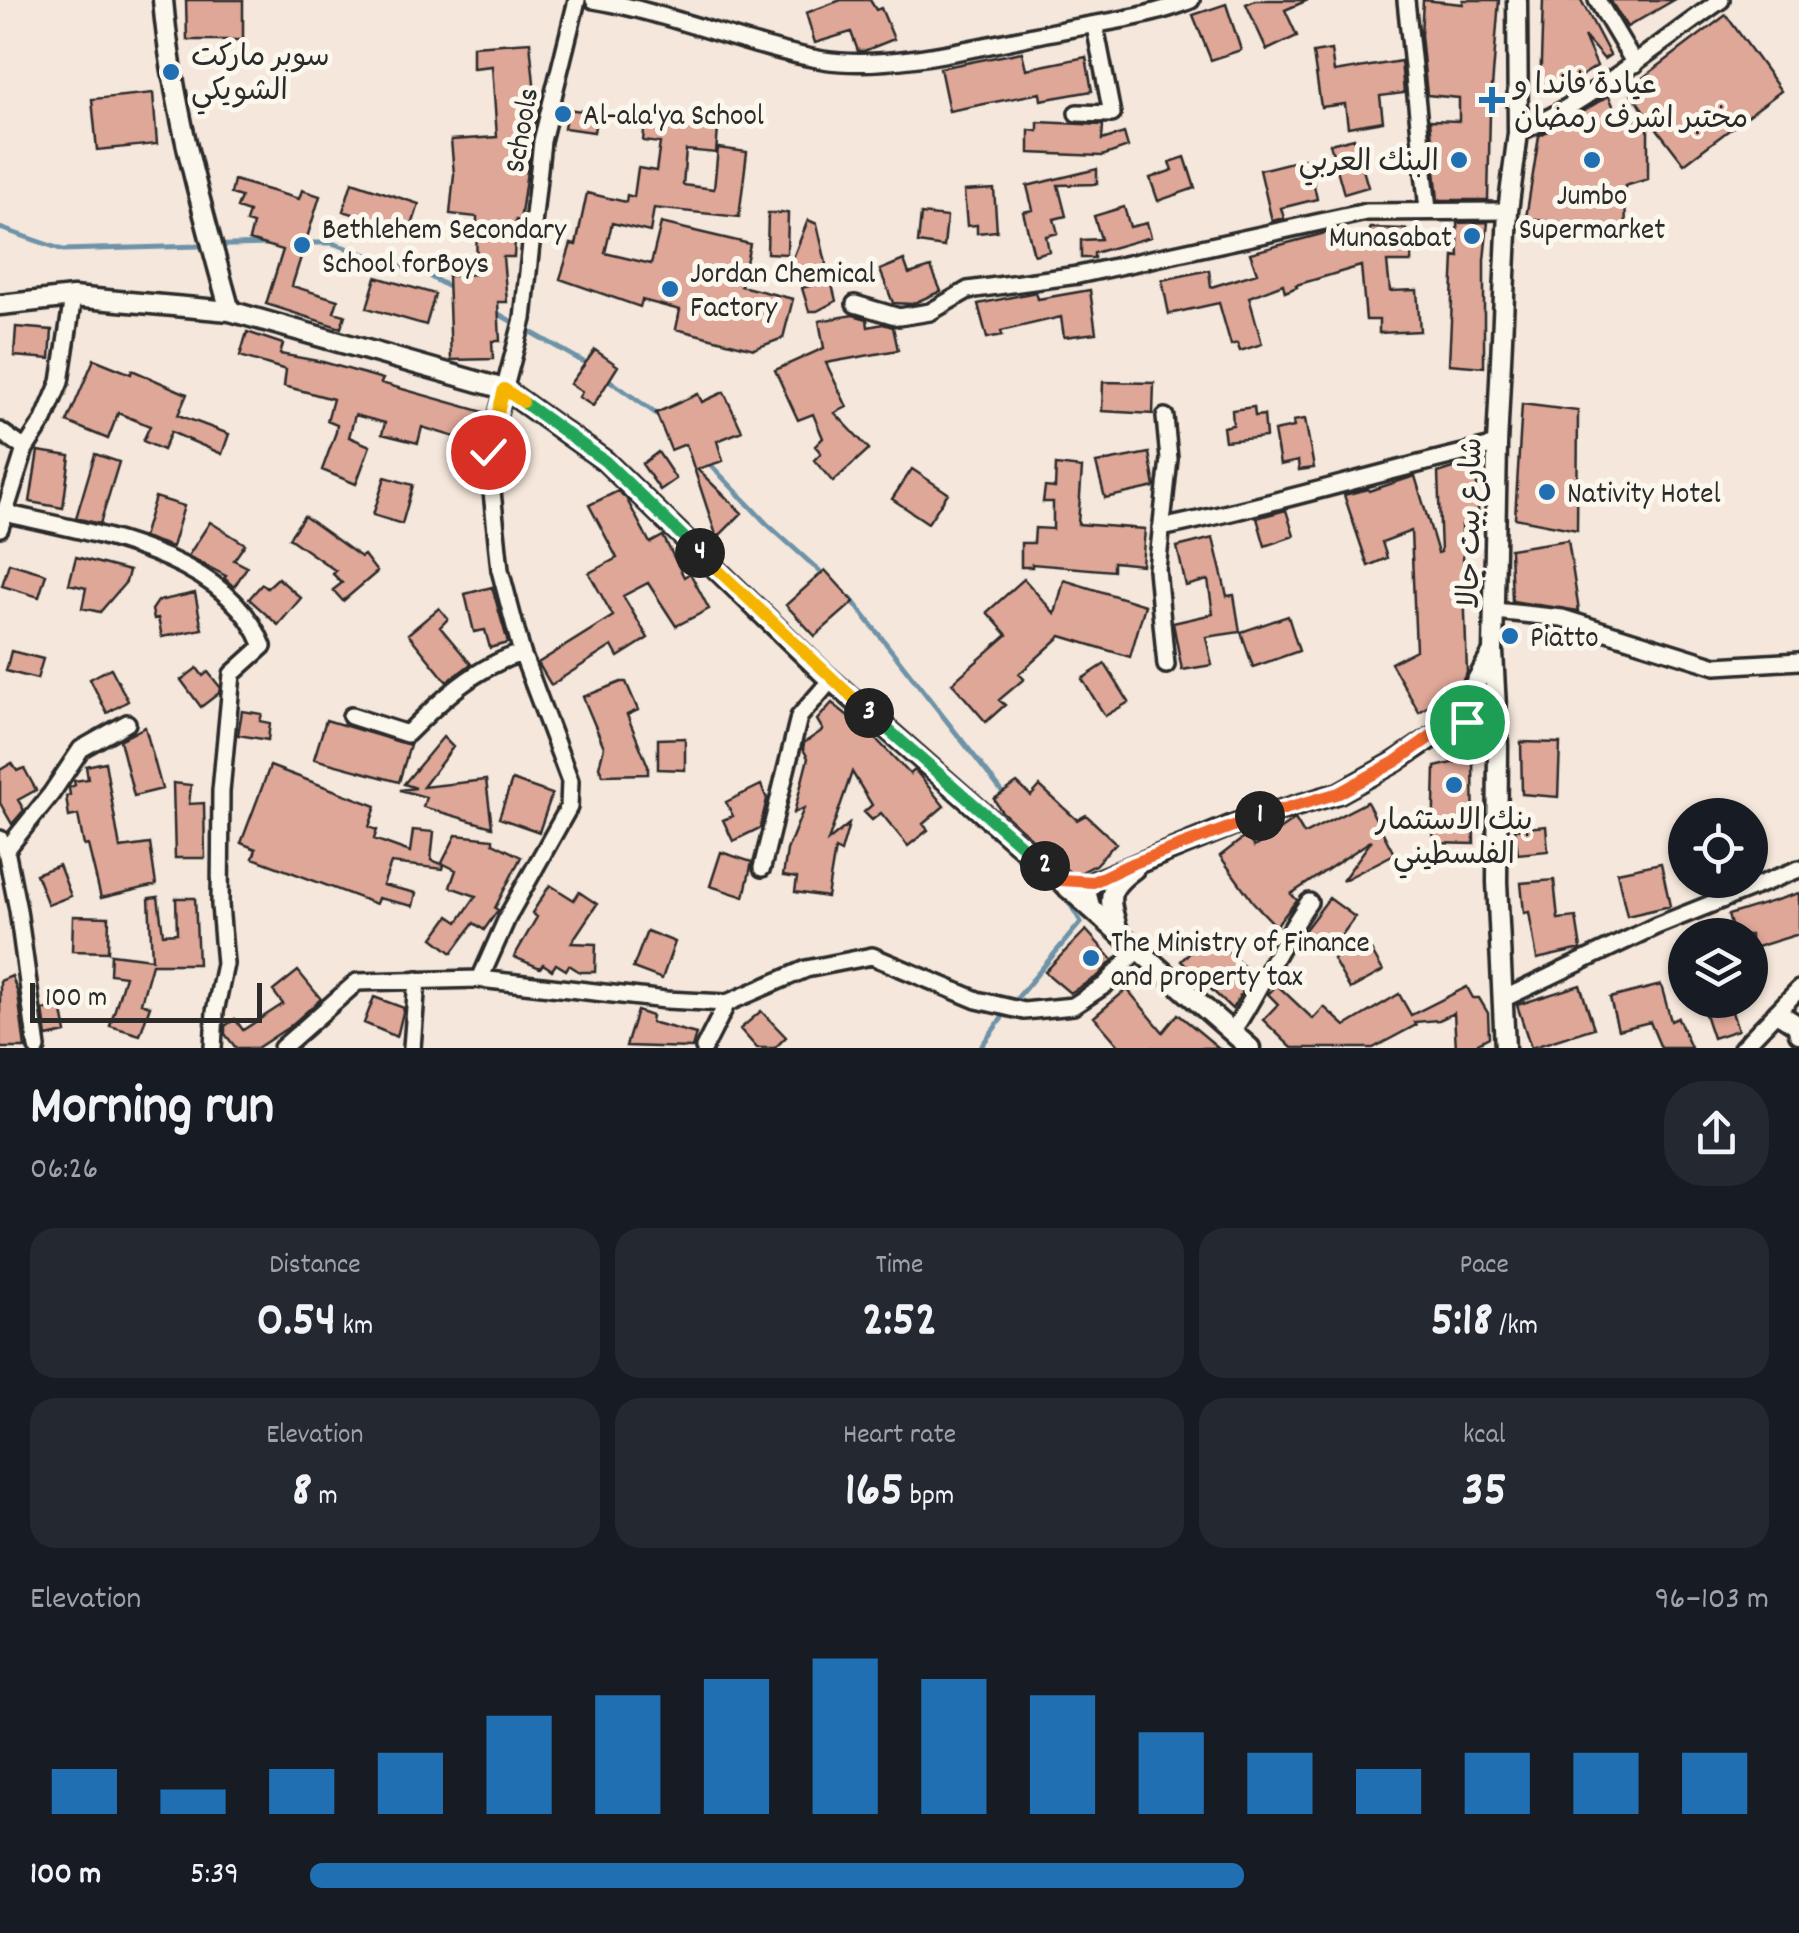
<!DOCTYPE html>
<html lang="en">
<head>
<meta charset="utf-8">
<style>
	body { margin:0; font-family:Dekko,"Playpen Sans Arabic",sans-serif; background:#242831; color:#f1f3f6; height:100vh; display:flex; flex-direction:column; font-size:38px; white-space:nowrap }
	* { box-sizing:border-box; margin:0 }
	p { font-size:32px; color:#9ea1a6 }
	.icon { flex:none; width:55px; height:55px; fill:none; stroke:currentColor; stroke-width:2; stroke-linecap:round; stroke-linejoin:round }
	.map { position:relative; height:1048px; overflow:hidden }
	.side { display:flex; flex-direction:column; background:#171b24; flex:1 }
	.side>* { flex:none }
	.controls { position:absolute; left:1668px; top:798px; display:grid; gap:20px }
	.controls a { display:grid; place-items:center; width:100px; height:100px; border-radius:50%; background:#171b24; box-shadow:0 2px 8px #0004; font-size:50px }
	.scale { position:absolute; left:30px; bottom:25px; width:232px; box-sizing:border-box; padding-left:10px; border:5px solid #2b2b2b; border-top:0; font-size:28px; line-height:35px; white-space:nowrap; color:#2b2b2b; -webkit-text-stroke:8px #fbf7ec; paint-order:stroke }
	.pin { position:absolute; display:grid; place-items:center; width:85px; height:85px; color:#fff; margin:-42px; border:5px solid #fff; border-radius:50%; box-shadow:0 2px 10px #0007 }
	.km { position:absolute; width:50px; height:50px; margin:-25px; border-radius:50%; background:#222; color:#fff; font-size:28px; line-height:50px; text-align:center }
	.round { display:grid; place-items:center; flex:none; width:105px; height:105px; border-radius:40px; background:#242831 }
	.head { display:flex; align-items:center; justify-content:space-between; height:170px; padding:0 30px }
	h1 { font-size:55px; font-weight:800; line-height:75px }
	.metrics { display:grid; grid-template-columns:repeat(3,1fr); gap:15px; height:170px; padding:10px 30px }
	.metrics div { display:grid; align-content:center; border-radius:25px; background:#242831; text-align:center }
	.metrics b { font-size:50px; font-weight:800 }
	.metrics small { font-size:28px; font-weight:400 }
	.metrics p { font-size:28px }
	.chart { height:280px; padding:20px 30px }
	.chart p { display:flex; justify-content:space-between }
	.chart svg { width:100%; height:180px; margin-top:10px; stroke:#1f6fb2; stroke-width:6 }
	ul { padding:0 30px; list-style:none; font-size:32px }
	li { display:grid; grid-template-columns:160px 120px 1fr; align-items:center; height:75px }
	li i { height:25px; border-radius:12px; background:#1f6fb2 }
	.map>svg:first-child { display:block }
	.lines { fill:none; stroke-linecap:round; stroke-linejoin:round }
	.stream { stroke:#6e93a8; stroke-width:5 }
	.building { fill:#dfa798; stroke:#2b2b2b; stroke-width:2.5 }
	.minor-casing { stroke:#2b2b2b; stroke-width:22 }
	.tertiary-casing { stroke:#2b2b2b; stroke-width:25 }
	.minor { stroke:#fbf7ec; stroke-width:15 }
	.tertiary { stroke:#fbf7ec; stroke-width:18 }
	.split-1-casing { stroke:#fff; stroke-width:20 }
	.split-2-casing { stroke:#fff; stroke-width:20 }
	.split-3-casing { stroke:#fff; stroke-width:20 }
	.split-4-casing { stroke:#fff; stroke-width:20 }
	.split-5-casing { stroke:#fff; stroke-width:20 }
	.split-6-casing { stroke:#fff; stroke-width:20 }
	.split-1 { stroke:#f0652b; stroke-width:12 }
	.split-2 { stroke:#f0652b; stroke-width:12 }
	.split-3 { stroke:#22a559; stroke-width:12 }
	.split-4 { stroke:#f5b400; stroke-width:12 }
	.split-5 { stroke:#22a559; stroke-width:12 }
	.split-6 { stroke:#f5b400; stroke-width:12 }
	.poi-dot { fill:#1f6fb2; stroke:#fbf7ec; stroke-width:4 }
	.labels { text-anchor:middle; stroke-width:10; stroke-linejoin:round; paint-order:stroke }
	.poi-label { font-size:30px; fill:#2b2b2b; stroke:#fbf7ec; text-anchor:start }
	.street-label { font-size:30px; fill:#2b2b2b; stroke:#fbf7ec }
</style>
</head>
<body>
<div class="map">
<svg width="1799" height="1048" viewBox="0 0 1799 1048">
	<rect width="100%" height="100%" fill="#f5e7db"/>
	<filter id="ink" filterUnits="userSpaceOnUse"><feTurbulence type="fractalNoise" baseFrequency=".01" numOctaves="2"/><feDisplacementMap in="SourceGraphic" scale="20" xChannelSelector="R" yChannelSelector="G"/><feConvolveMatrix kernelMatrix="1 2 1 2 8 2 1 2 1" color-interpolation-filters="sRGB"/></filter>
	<g filter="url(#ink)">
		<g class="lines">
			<path class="stream" d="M0,228l63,22 205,-6
				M299,243h33l97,33 25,14
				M495,312l94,53
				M606,378l52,37
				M706,460l61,64 57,51
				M851,599l153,195
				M1028,834l12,20
				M1018,997l63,-75 -17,-28
				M980,1048l22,-30"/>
		</g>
		<path class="building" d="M186,0h57v40h-56z
			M841,0h29l6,10 5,-2 13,31 -30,12h-6l-7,-19 -36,11 -9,-30z
			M1255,0h53l-23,10 12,26 -30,14 -21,-46z
			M1423,0l40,4v-4h36l-9,113 -2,87h-50l-8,-80 29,1v-23l-32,-3 -6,-60z
			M1543,0h38l29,55 -6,4 -20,-23 13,30 -40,25 -17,1z
			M1610,0h64l-47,27z
			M1226,4l15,46 -30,10 -18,-45z
			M1726,15l55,76 -97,73 -36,-47v62l-23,7 1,49 -100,-17 13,-82 70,-40 12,29 25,-11 -18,-25z
			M530,42l7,72 -2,9 -7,1 2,26 -10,71 -4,-1 -2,37h-11l4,45h-9l2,39h-8l1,18 -42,1 -3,-84 28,-2 1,-57 -27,-3 4,-40 -3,-34 46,-3 -5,-71 -19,2v-22z
			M1331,50l3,22 67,-11 3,32 -24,3 3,25 -35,6 -3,-23 -24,3 -8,-54z
			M1022,52l4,17 60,-12 6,34 -51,9 -1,-7 -91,18 -9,-43z
			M153,93l4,51 -60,6 -5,-51z
			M567,109l30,4 -3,19 -30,-4z
			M645,121l73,8 -2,24 -30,-3 -3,35 31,4 4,-41 29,4 -8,65 -85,-9 -4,24 -38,-9 -7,30 46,11 10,-41 89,21 -9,42 52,13 -10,39 -29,11 -78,-20 4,-19 -38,-10 -2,7 -80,-28 11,-35 5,1 11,-52 39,9 1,-7 7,2 4,-29 18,3 4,-28 -17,-2z
			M1038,122l65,3 -1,15 22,-7 4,14 -26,9 -73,-3v-23l9,1z
			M1354,138l14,49 -24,7 -14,-50z
			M1185,157l10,31 -37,13 -8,-23 23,-8 -3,-8z
			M1308,158l9,41 -36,9 3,10 -12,3 -12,-51z
			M1097,169v15l-39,1 8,31 -12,3 4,14 -12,3 3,15 -15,4 -11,-43 10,-2 -6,-24z
			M234,180l65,19 3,-9 18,6 -28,90 46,14 -4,12 11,3 -4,13 -75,-24 17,-54 -34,-10 4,-16 -7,-2 3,-10 -12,-4 4,-11 -10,-3z
			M352,182l67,22 -9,28 -67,-21z
			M994,189l3,42 -20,2v-8l-10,1 -3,-35z
			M1124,207l6,20 17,-4 4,14 -57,16v5h-13v-18l20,-1 -7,-23z
			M768,213h20l-1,41 -20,-1z
			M921,214l26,3 -3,30 -26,-4z
			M808,220l9,4 9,39 -5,15 -25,-10 -3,-10z
			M1488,222l-4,38v107l-35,-3 5,-108 5,1 -2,-34z
			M1370,228l36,1 -1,17h7l-1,16h-24l3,29 27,-1 3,41 -41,2v-13h-13l-5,-54 -65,19 1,2 -12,5 -2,-8 -34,13 13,47 -22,7 -3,-8 -6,2 -12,-42 -50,11 -7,-34 47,-10 2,17 46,-14 -7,-20 79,-21 3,12 38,-11z
			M904,260l5,14 22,-7 10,24 -29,13 -19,-1 -13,-33z
			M376,277l59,17 -9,31 -59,-17z
			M831,280l5,21 -19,10h-8l-7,-23z
			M1090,290l6,43 -32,4 -3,-20 -60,14 1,4 -15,3 -9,-34 58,-12 2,7z
			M853,315l14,4 1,8 15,-3 10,3 5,23 -72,13 21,44 -12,6 34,36 -36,33 -19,-22 7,-7 -6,-7 8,-8 -10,-24 -15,6 -23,-50 49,-22 -5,-27z
			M16,327l36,3 -2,29 -36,-3z
			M247,332l36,12 -3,10 43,8 60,17 -2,4 103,29 -10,35 -21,-5 2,-5 -33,-10 -4,16 -36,-9 3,-11 -30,-8 -6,22 21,9 -14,38 -34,-14 14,-38 1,-7 -10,-4 6,-22 -49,-13 2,-16 -46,-14z
			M595,350l23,16 -25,40 -14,-9 3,-5 -12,-8z
			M94,359l37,15 1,-4 55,24 -9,21 51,19 -7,20 -51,-22 -8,18 -20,-9 7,-15 -32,-13 -10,26 -41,-17z
			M1103,382l51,1 -1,31 -51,-3z
			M724,392l18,39 -25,10 6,20 -26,8 45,44 -25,25 -31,-94 -15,6 -15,-37 42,-19 4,8z
			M1522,404l56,7 -1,119 -62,-12z
			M1254,407l1,9 9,-1 2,22 -41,4 -2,-14 10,-2 -1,-15z
			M1305,419l9,49 -15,2 -1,-9 -18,4 -6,-34 20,-4 -1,-6z
			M38,451l32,5 -7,52 -33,-6z
			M658,452l18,27 -16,11 -18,-26z
			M1149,453l6,34 -50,11 -9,-35z
			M95,454l24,8 -19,62 -24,-6z
			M1469,463h7l3,62h-17l5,148 -9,15 -39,24 -28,-49 25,-13 -5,-119 -29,11 5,16 -19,8 -24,-71 24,-6 1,2 46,-15 23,77 3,-1 -3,-79z
			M1056,465l26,3 -4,56 67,5 -3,36 -29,-3v9l-81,-7v3h-11v-24h13l1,-15 18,1v-27h-10l2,-15 10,1z
			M912,469l36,24 -20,30 -36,-24z
			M385,477l28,8 -11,39 -29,-9z
			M618,491l8,7 24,45 13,-7 21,41 6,-4 19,36 -33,17 -28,-43 -25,13 25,42 -30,19 -6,-11 -61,39 -13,-22 75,-47 -24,-43 28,-15 -28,-53z
			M155,497l29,9 -12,41 -29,-10z
			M1286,510l8,26 -29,10 -8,-28z
			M304,516l57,41 3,-2 13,17 -34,29 -10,-11 9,-7 -9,-9 3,-3 -47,-33z
			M210,522l35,22 -11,16 13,7 -13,20 -10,-9 2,-2 -38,-20z
			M1213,538l14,58 7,-1 6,37 -34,5 6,28 -30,5 -9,-47 40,-9 -5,-34 -22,6 -9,-39z
			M1568,540l11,71 -67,-10 -2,-52z
			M76,557l53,14 -3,11 -26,30 -18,-4 4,-20 -17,-4z
			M9,563l37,11 -7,23 -37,-11z
			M825,570l29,32 -39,34 -29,-31z
			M278,578l23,20 -23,27 -29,-26 13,-15 5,4z
			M1024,579l31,35 9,-34 81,25 -15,52 -69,-21 -42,38 5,5 -25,21 6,5 -19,17 -34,-39 55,-48 -20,-23z
			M492,587l16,56 -18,5 -5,-18 -11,2 -9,-38z
			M195,593l7,36 -40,8 -4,-19 -4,1 -2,-9 6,-9z
			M439,608l9,11 -8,8 31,37 -24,18 -39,-48z
			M1288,616l11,35 -46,16 -12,-35z
			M11,651l32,8 -6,20 -31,-8z
			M1105,664l24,38 -24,14 -23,-37z
			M111,668l17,33 -21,12 -17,-34z
			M197,668l6,8 5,-4 12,15 -1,6 -18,14 -20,-27z
			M621,682h5l12,28 -11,5 21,51v8l-45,1 -4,-8 5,-20 -21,-50z
			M832,703l40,32 38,39 5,-4 29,36 -21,18 5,6 -20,16 -27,-33 -9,7 -8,-8 8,-7 -20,-33 -24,69 21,-17 -8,28 -6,-3 -8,48 -32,-5 2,-14 -14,-2 4,-26 17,-42 -10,5 14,-55 -5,-9 1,-6 19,-13 -6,-10z
			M242,711l20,3 -2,7 10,2 -2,17 -30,-5z
			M326,720l84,25 -11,37 -85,-23z
			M145,727l17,62 -28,7 -14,-56z
			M443,737l10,10 -30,40 63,-7 6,47 -69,-20 3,-10 -26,-7 16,-2 -12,-4z
			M685,738v32l-27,-1v-30z
			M1521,742l39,1 -2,54 -36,-3z
			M1473,758l1,86 -41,-1 2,-76z
			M105,762l15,86 30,-4 6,41 -55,13 -13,-53 -4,1 -6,-31 -9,2 -3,-21 4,-1 -1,-7 6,-3 -1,-4 14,-2 -2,-13z
			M12,763l5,8 7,-3 12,22 -18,10 6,10 -12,14 -12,-21v-33z
			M270,766l106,40 -7,21 8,3 -3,9 36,13 3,-22 21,2 -3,28 13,5 -1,4 -52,-6 -8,22 33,8 -3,13 -35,-8 -2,6 -123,-46 3,-9 -15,-6z
			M512,780l40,14 -13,38 -40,-14z
			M173,783l18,2 -2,19 15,-1 1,55h-30z
			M1017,783l14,13 9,-10 37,34 9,-5 30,28 -21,22 -21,11 -73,-65 -7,-12z
			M761,785l6,14 -7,29 -27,13 -10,-21 10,-4 -7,-14z
			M1367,802l27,52 -52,27 30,-41 -81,54 6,6 -21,26 -23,-24 -33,-46 26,-20 8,11 41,-28 9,15z
			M1546,826l2,25 -30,3 -3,-25z
			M456,835l37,4v4l28,14 -26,51 3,2 -14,20 -10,-7 -22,30 -19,-15 16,-22 9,6 18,-26 -26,-9 6,-17 -14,-7z
			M721,852l31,10 -8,35 -34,-11z
			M1661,863l9,43 -43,10 -10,-44z
			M59,865l12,31 -23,9 -12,-31z
			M1554,880l4,39 18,-2 5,32 -44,10 -8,-47 -5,1 -3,-30z
			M550,885l24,15 5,-8 18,12 -26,39 25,1 -1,28h-15l-11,-7 -3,5 -10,-6 -4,6 -9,-6 -3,4 -26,-11 23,-40 -5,-4z
			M1799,893v41l-49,15v-14h-16l-6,-20z
			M158,897l5,37 14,-1 -1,-35h19l3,66h-46l-11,39 9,3 -10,29 -30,-9 15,-50 -15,-2 1,-20 41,5 -3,-61z
			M1329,898l26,19 -24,33 -27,-19z
			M73,916l36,1 -1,35 -36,-1z
			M1086,930l27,30 -15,16 -28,17 -25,-21z
			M647,931l28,11 -13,37 -29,-11z
			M1214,939l39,36 -21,34 -51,-48 17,-17 7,7z
			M1366,941l17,30 -33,18 -17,-30z
			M298,971l23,28 -32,28 -32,21h-21l-11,-14v-8l10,-7 8,11 40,-26 -10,-13z
			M12,976l6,18 7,54h-25v-67z
			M1277,985l36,34 11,-12 21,19 54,-32 12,21 56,-28 6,11h6l9,15 1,24 -11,6 1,5h-23l-2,-35 -15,7 -25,2 2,3 -43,23h-81l-29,-28 15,-16 -10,-10z
			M1580,985l14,43 -63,20 -14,-43z
			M1661,985l10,36 7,-3 13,30h-30l-11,-26 -32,8 -8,-32z
			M1127,989l36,43 15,-18 41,34h-98l-27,-31z
			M374,997l30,11 -7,29 -33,-14z
			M1728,1000l10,30 -25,8 -10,-30z
			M61,1006l5,27 -19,4 -4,-27z
			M637,1011l15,5 -1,6 45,12 -4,14 -66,-2z
			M761,1011l25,26 -11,11h-18l-17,-19z"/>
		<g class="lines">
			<defs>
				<path id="minor" d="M594,0c78,13 152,47 229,60 70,11 165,-16 235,-29 45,-9 90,-13 133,-31
					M1406,0l22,210
					M1597,0l38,64
					M1077,113l35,1 -17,-88
					M1518,133c78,-35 134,-85 203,-133
					M855,304l44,13 31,-5 38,-22 110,-15 288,-63 142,-1
					M1165,417l4,42 -12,110 9,96
					M0,431l25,18
					M4,513c86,20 222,39 259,133l-31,28 -11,117 -1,114 5,59 -10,48 -2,36
					M0,528l25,-79 19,-29 16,-38 13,-85
					M1161,528c113,-23 224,-58 336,-83
					M1495,611l67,7 154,48 83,-5
					M351,716l56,18c33,-33 69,-68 115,-81
					M0,839l6,11 12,60 19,138
					M6,850l45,-56 30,-45 46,-26
					M762,868l37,-151 32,-37
					M480,979l29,-65 60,-107 1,-26 -48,-128 -22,-83 -12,-118 35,-133 19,-178 35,-141
					M1505,998l151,-72 143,-57
					M1232,1032c28,-42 47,-89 77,-130
					M282,1048l75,-66 123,-3 186,21 61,3
					M412,1048l5,-68
					M704,1048l23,-45 79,-34 66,-13 105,44 47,11 49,-5 32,-21 33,-36
					M1742,1048l57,-59"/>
				<path id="tertiary" d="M163,0c9,106 39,209 67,311
					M0,305l73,-8 157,14 274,78 101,72 218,212 427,375
					M1493,652l-38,67 12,3 31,24
					M1090,906l-4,-15 7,-9 142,-58 104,-31 56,-31 87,-58 12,-13
					M1118,931c-9,-32 -14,-40 16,-62
					M1778,1013l19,12 2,8
					M1505,1048l-8,-166 1,-136 -5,-94 4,-207 11,-234 10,-78 -1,-133"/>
			</defs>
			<use href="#minor" class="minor-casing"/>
			<use href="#tertiary" class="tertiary-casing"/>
			<use href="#minor" class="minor"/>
			<use href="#tertiary" class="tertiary"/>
		</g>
	</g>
	<g class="lines" filter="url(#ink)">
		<defs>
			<path id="split-1" d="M1260,816l79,-23 56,-31 60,-43 12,3"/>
			<path id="split-2" d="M1045,866l16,14 32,2 36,-17 131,-49"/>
			<path id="split-3" d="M869,713l176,153"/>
			<path id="split-4" d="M700,553l169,160"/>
			<path id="split-5" d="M523,402l82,59 95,92"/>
			<path id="split-6" d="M488,452l16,-63 19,13"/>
		</defs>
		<use href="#split-1" class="split-1-casing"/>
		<use href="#split-2" class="split-2-casing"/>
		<use href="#split-3" class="split-3-casing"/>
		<use href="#split-4" class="split-4-casing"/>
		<use href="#split-5" class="split-5-casing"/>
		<use href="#split-6" class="split-6-casing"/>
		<use href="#split-1" class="split-1"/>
		<use href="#split-2" class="split-2"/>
		<use href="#split-3" class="split-3"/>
		<use href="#split-4" class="split-4"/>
		<use href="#split-5" class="split-5"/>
		<use href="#split-6" class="split-6"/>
	</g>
	<g class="poi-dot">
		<circle cx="171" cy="72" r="10"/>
		<path d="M1487 85h10v10h10v10h-10v10h-10v-10h-10v-10h10z"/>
		<circle cx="563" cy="114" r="10"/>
		<circle cx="1459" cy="160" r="10"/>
		<circle cx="1592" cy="160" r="10"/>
		<circle cx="1472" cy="236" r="10"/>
		<circle cx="302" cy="245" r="10"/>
		<circle cx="670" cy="289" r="10"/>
		<circle cx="1547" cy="492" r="10"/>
		<circle cx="1510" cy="636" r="10"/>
		<circle cx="1454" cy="785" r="10"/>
		<circle cx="1091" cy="958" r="10"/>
	</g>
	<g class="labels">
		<g class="poi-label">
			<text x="191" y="65">سوبر ماركت<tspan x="191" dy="34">الشويكي</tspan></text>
			<text x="1514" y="93">عيادة فاندا و<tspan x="1514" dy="34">مختبر اشرف رمضان</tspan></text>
			<text x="583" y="124">Al-ala'ya School</text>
			<text x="1439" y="170" text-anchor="end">البنك العربي</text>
			<text x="1592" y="204" text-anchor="middle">Jumbo<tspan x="1592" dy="34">Supermarket</tspan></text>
			<text x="322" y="238">Bethlehem Secondary<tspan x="322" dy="34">School forBoys</tspan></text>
			<text x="1452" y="246" text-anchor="end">Munasabat</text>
			<text x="690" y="282">Jordan Chemical<tspan x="690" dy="34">Factory</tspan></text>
			<text x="1567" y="502">Nativity Hotel</text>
			<text x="1530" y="646">Piatto</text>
			<text x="1454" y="829" text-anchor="middle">بنك الاستثمار<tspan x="1454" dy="34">الفلسطيني</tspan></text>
			<text x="1111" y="951">The Ministry of Finance<tspan x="1111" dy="34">and property tax</tspan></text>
		</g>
		<g class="street-label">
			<text transform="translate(520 130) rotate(-80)" y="10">Schools</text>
			<text transform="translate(1469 523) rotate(-89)" y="10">شارع بيت جالا</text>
		</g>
	</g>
</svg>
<div class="controls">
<a><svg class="icon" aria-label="locate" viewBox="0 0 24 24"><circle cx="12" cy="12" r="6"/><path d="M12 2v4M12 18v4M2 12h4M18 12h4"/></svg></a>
<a><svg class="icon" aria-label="layers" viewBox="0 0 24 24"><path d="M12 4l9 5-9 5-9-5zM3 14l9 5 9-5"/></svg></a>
</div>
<div class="scale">100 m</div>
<div class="pin" style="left:1467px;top:722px;background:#1e9e55"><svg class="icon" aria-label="arrive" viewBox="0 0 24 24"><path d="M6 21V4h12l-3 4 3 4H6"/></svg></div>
<div class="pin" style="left:488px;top:452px;background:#d93025"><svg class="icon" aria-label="check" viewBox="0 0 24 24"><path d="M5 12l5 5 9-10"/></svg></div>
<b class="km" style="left:1260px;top:816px">1</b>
<b class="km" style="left:1045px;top:866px">2</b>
<b class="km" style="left:869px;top:713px">3</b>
<b class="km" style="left:700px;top:553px">4</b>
</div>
<section class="side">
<div class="head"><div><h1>Morning run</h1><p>06:26</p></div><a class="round"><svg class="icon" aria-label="share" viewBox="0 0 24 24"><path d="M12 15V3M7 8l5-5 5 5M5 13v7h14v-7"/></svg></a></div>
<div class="metrics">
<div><p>Distance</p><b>0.54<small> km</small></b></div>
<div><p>Time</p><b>2:52</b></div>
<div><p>Pace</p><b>5:18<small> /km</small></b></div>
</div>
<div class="metrics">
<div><p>Elevation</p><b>8<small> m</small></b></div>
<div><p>Heart rate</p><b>165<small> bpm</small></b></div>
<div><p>kcal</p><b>35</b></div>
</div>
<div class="chart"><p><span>Elevation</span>96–103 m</p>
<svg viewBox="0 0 160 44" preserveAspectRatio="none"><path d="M5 44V33M15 44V38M25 44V33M35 44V29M45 44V20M55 44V15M65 44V11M75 44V6M85 44V11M95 44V15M105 44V24M115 44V29M125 44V33M135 44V29M145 44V29M155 44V29"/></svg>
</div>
<ul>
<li><b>100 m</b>5:39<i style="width:64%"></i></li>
</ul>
</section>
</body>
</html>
